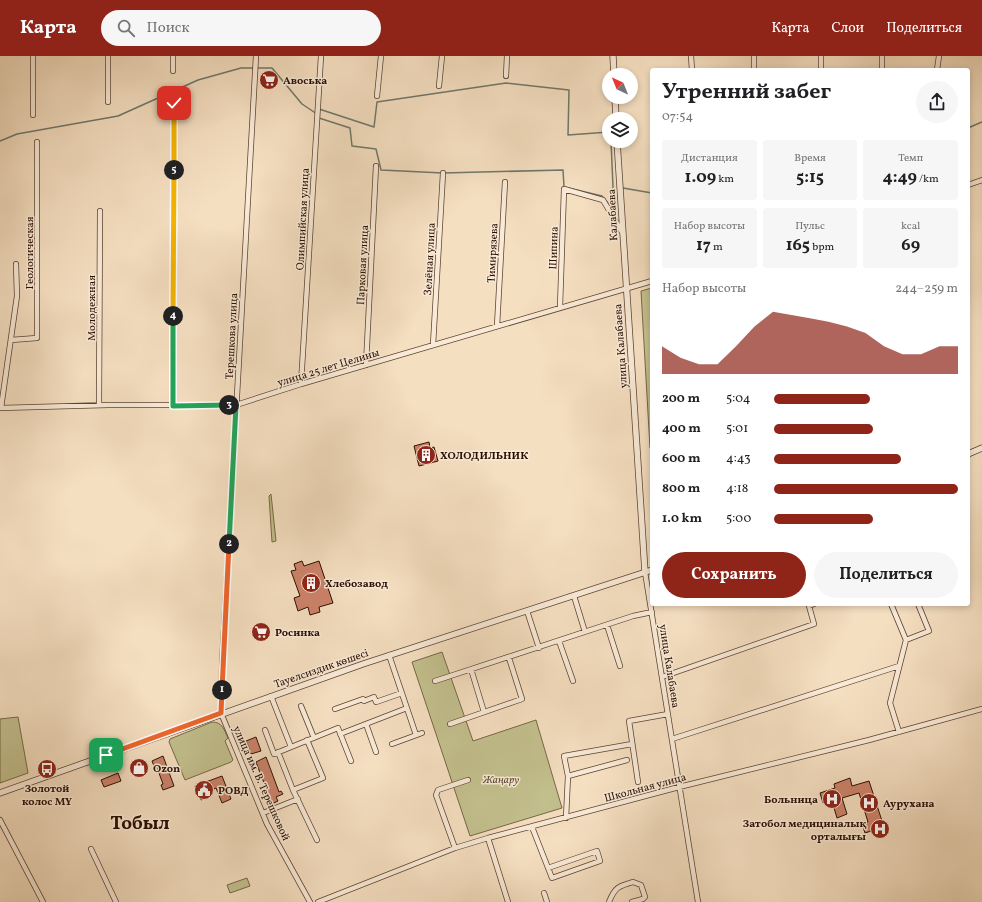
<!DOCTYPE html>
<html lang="ru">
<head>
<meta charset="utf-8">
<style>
	body { margin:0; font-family:Vollkorn,serif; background:#f6f6f6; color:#202124; height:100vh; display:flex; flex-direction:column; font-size:15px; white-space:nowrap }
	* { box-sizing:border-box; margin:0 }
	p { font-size:13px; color:#757577 }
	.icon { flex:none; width:22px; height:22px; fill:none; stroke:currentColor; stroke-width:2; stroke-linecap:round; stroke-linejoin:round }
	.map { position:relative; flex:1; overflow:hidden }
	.drawer { position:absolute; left:650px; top:12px; width:320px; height:538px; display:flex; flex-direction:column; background:#fff; border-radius:4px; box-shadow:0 2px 6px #0003 }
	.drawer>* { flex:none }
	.needle { width:26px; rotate:317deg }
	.tools { position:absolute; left:602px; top:12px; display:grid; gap:8px }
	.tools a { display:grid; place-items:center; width:36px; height:36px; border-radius:50%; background:#fff; box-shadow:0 2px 6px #0003; font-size:20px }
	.pin { position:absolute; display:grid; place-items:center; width:34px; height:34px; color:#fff; margin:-17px; border-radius:8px; box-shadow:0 2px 6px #0006 }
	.km { position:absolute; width:20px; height:20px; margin:-10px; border-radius:50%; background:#222; color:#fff; font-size:11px; line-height:20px; text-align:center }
	.round { display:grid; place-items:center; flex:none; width:42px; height:42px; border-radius:21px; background:#f6f6f6 }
	.head { display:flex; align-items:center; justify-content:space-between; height:68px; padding:0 12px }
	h1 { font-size:22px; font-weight:700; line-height:30px }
	.metrics { display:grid; grid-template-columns:repeat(3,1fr); gap:6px; height:68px; padding:4px 12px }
	.metrics div { display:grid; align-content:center; border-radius:4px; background:#f6f6f6; text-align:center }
	.metrics b { font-size:17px; font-weight:700 }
	.metrics small { font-size:11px; font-weight:400 }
	.metrics p { font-size:11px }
	.chart { height:112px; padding:8px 12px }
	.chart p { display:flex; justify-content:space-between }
	.chart svg { width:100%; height:72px; margin-top:4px; fill:#8f2418; opacity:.7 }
	.action { display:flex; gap:8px; margin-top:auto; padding:8px 12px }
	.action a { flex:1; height:46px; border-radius:24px; background:#8f2418; color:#fff; font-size:16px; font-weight:700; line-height:46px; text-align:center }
	.action a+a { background:#f6f6f6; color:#202124 }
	ul { padding:0 12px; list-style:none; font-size:13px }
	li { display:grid; grid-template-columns:64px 48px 1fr; align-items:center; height:30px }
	li i { height:10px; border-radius:5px; background:#8f2418 }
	header { display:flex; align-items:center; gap:24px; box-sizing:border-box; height:56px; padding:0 20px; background:#8f2418; color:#fff }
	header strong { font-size:19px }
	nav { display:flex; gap:22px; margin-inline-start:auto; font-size:14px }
	.search { width:280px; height:36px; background:#f6f6f6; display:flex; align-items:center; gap:10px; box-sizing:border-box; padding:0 14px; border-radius:22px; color:#757577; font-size:15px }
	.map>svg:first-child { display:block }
	.green { fill:#c3c08e; stroke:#776747 }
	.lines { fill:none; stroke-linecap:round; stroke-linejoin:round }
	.stream { stroke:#6f776b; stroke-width:1.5 }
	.building { fill:#cd836b; stroke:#2b0e00 }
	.minor-casing { stroke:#5e4230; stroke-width:6 }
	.tertiary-casing { stroke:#5e4230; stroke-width:7 }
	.minor { stroke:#f8ead7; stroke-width:4.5 }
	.tertiary { stroke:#f8ead7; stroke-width:5.5 }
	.split-1-casing { stroke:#fff; stroke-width:8 }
	.split-2-casing { stroke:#fff; stroke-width:8 }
	.split-3-casing { stroke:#fff; stroke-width:8 }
	.split-4-casing { stroke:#fff; stroke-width:8 }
	.split-5-casing { stroke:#fff; stroke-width:8 }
	.split-6-casing { stroke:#fff; stroke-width:8 }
	.split-1 { stroke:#f0652b; stroke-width:5 }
	.split-2 { stroke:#f0652b; stroke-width:5 }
	.split-3 { stroke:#22a559; stroke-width:5 }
	.split-4 { stroke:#22a559; stroke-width:5 }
	.split-5 { stroke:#f5b400; stroke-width:5 }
	.split-6 { stroke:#f5b400; stroke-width:5 }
	.labels { text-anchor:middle; stroke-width:3; stroke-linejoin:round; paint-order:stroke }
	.poi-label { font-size:11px; font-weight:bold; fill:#2b0e00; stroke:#f8ead7; text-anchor:start }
	.street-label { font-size:11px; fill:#2b0e00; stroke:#f8ead7 }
	.park-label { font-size:11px; font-style:italic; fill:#604c32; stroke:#f8ead7 }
	.town-label { font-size:19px; font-weight:bold; fill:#2b0e00; stroke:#f8ead7 }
</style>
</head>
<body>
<header>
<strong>Карта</strong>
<div class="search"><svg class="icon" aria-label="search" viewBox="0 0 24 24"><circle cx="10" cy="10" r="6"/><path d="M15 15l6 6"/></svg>Поиск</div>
<nav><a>Карта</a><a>Слои</a><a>Поделиться</a></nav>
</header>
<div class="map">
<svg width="982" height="846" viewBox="0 0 982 846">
	<rect width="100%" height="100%" fill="#f5dfc1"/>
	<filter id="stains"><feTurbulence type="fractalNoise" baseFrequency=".005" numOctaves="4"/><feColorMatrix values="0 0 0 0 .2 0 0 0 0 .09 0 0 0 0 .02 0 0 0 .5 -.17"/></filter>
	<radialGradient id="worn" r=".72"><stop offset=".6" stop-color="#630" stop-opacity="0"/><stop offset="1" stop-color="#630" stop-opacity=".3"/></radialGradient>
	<path class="green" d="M652,232v159l-2,1 -9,-157z
		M271,438l5,47 -4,1 -3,-46z
		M442,596l31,89 63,-21 26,88 -92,28 -58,-174z
		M18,661l10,56 -28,10v-64z
		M212,666c11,0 12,8 16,16l-3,3 8,19 -2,2 -46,18 -16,-38 1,-3z
		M247,822l3,8 -20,7 -3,-8z"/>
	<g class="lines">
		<path class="stream" d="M319,53l55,18 3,-25 129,-19 63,7 -1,45 41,-3
			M319,62l31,10 2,18 24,3 5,21 62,3 120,-3 1,17 38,9 12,14
			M968,72l14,-6
			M0,85l17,-7 101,-18 80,-36 43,-12h31l30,36 15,10
			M611,85l3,69
			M623,132l29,5"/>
	</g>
	<path class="building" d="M429,386l1,6 4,-1 4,14 -19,5 -5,-20z
		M302,505l2,5 15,-5 14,42 -14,4 1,5 -10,3 -2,-8 -10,4 -4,-13 6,-2 -9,-25 5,-1 -2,-6z
		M256,681l5,14 -10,3 -5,-13z
		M163,700l11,30 -11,4 -2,-5 2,-1 -7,-19 -2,1 -2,-5z
		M266,701l13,35 2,-1 2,3 -7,3 2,4 -6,3 -16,-42z
		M118,717l3,8 -17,6 -3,-7z
		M222,720l9,23 -9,4 -6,-15 -9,4 2,5 -8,3 -6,-14z
		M850,722l2,8 17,-5 15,46 -19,6 -3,-9 6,-2 -9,-29 -17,5 5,16 -10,4 -5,-17 -9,2 -3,-10 15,-5 -1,-4z"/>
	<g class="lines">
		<defs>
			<path id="minor" d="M33,0v59
				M256,0l-34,608 -1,49 46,111 43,78
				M691,0l1,14
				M754,0v14
				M821,0v14
				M882,0v14
				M937,14l2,-14
				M173,15v-15
				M506,20l1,-20
				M439,30l3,-30
				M377,40l4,-40
				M108,46v-46
				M968,129l14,-5
				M560,251l4,-118 39,11 19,32
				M497,270l8,-144
				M11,284l26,-2v-196
				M433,289l10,-172
				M366,309l10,-199
				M301,328l20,-328
				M99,349l1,-194
				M173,349l1,-302
				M0,352l108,-3h128l65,-21 351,-103
				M1,352l16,-112 -1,-32
				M645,516l53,330
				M574,540l11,36
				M891,548l15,36 -16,63 9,29
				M527,555l12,37
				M607,569l13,41
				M906,584l23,-9 -11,-27
				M559,585l14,40
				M389,599l27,80
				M471,613l13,43
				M662,621l152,-53 -5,-18 5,-2
				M435,625l198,-65 19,-4
				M271,640l20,51
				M301,650l13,32
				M335,653l28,-10 1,2 10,-4 2,5 26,-9
				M366,668l10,28
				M450,668l72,-25 -13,-41
				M265,674l9,24 64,-26 13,33
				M340,678l67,-26
				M672,683l227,-73
				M392,688l30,-11
				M278,696l15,38 24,50
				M568,720l59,-16
				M638,726l-9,-61 39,-7
				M293,734l30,-12 -16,-38
				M263,757l35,-14
				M566,762l2,-42 -4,-20 68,-12
				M0,764l43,82
				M532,771l20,51 48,-17 -3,-10 -49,17
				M488,782l20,64
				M455,792l-19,-53 2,-5 30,-10
				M91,793l25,53
				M544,837l3,9
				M318,846l137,-54 33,-10 191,-51 190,-47 113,-31
				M609,846c6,-15 10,-16 24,-20l8,3 4,12 -2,2 -11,3"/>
			<path id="tertiary" d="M613,0l1,19
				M615,41l1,22
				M617,85l28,431
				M968,398l14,-6
				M0,737l363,-129 289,-94"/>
		</defs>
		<use href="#minor" class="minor-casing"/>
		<use href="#tertiary" class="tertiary-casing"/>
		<use href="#minor" class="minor"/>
		<use href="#tertiary" class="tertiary"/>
	</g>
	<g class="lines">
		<defs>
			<path id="split-1" d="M106,699l115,-42 1,-23"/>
			<path id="split-2" d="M222,634l7,-146"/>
			<path id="split-3" d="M229,488l7,-139h-7"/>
			<path id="split-4" d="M173,260v90l56,-1"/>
			<path id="split-5" d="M173,260l1,-146"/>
			<path id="split-6" d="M174,114v-67"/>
		</defs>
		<use href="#split-1" class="split-1-casing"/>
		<use href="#split-2" class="split-2-casing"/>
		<use href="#split-3" class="split-3-casing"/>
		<use href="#split-4" class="split-4-casing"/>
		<use href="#split-5" class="split-5-casing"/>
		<use href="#split-6" class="split-6-casing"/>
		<use href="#split-1" class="split-1"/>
		<use href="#split-2" class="split-2"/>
		<use href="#split-3" class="split-3"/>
		<use href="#split-4" class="split-4"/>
		<use href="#split-5" class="split-5"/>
		<use href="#split-6" class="split-6"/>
	</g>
	<defs>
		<symbol id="supermarket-disc" viewBox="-11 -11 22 22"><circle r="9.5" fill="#8f2418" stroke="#f8ead7"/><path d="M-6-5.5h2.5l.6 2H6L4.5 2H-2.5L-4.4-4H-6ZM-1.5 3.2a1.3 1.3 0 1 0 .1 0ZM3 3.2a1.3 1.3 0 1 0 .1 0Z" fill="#fff"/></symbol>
		<symbol id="building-disc" viewBox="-11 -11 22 22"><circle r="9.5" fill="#8f2418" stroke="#f8ead7"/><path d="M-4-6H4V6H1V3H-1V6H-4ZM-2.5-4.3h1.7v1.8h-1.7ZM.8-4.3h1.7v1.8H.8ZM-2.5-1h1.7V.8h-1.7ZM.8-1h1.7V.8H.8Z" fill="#fff"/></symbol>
		<symbol id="shop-disc" viewBox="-11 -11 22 22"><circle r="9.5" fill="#8f2418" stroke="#f8ead7"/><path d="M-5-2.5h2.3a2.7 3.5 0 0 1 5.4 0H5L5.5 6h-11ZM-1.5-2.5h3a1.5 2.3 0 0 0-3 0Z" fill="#fff"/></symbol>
		<symbol id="bus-disc" viewBox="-11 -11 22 22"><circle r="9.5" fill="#8f2418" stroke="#f8ead7"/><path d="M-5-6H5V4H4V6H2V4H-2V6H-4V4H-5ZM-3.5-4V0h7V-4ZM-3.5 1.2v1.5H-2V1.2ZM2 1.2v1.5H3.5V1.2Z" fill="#fff"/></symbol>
		<symbol id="civic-disc" viewBox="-11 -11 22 22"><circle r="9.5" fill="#8f2418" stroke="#f8ead7"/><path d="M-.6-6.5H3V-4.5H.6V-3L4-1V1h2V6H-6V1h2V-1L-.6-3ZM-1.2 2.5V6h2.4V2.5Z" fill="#fff"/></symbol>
		<symbol id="hospital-disc" viewBox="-11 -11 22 22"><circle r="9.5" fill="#8f2418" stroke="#f8ead7"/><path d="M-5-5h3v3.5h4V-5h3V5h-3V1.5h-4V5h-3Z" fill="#fff"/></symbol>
	</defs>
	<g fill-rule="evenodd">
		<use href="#supermarket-disc" x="258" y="13" width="22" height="22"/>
		<use href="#building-disc" x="415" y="388" width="22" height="22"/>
		<use href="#building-disc" x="300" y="516" width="22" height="22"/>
		<use href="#supermarket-disc" x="250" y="565" width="22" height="22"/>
		<use href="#shop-disc" x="128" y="701" width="22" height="22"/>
		<use href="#bus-disc" x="36" y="702" width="22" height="22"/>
		<use href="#civic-disc" x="193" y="723" width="22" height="22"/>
		<use href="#hospital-disc" x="821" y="732" width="22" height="22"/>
		<use href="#hospital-disc" x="858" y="736" width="22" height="22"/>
		<use href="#hospital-disc" x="869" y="762" width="22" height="22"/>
	</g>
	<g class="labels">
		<g class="poi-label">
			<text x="283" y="28">Авоська</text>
			<text x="440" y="403">ХОЛОДИЛЬНИК</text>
			<text x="325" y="531">Хлебозавод</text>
			<text x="275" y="580">Росинка</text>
			<text x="153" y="716">Ozon</text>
			<text x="47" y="736" text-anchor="middle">Золотой<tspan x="47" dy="13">колос МҮ</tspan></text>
			<text x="218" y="738">РОВД</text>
			<text x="818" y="747" text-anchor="end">Больница</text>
			<text x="883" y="751">Аурухана</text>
			<text x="866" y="771" text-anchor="end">Затобол медициналық<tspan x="866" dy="13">орталығы</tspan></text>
		</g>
		<g class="street-label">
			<text transform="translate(612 159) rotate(-93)" y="4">Калабаева</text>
			<text transform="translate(302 163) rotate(-87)" y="4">Олимпийская улица</text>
			<text transform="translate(553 192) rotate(-88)" y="4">Шипина</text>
			<text transform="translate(29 197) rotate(-90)" y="4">Геологическая</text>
			<text transform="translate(492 197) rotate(-87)" y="4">Тимирязева</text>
			<text transform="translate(429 203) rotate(-87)" y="4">Зелёная улица</text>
			<text transform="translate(362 209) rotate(-87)" y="4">Парковая улица</text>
			<text transform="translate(91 252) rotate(-90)" y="4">Молодежная</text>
			<text transform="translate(231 280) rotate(-87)" y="4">Терешкова улица</text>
			<text transform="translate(620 290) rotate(-94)" y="4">улица Калабаева</text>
			<text transform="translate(328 311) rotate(-17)" y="4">улица 25 лет Целины</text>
			<text transform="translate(670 610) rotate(81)" y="4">улица Калабаева</text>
			<text transform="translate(321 612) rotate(-19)" y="4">Тауелсиздик көшесі</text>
			<text transform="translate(262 727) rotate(66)" y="4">улица им. В. Терешковой</text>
			<text transform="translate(645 731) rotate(-15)" y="4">Школьная улица</text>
		</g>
		<g class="park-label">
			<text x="501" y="727">Жаңару</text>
		</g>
		<g class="town-label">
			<text x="140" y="773">Тобыл</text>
		</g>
	</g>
	<rect width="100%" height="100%" filter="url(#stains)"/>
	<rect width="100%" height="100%" fill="url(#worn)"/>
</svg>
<div class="tools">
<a><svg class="needle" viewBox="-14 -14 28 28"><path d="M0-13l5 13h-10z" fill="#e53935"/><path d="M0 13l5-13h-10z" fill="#757577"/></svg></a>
<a><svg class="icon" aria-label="layers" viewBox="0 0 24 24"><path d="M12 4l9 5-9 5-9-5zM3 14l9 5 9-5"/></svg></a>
</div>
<div class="pin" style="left:106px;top:699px;background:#1e9e55"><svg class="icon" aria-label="arrive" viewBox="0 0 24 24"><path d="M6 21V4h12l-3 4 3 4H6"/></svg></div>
<div class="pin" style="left:174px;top:47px;background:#d93025"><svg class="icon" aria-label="check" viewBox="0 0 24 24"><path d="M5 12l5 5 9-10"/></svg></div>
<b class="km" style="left:222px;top:634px">1</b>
<b class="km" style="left:229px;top:488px">2</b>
<b class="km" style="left:229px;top:349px">3</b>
<b class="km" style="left:173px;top:260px">4</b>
<b class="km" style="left:174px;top:114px">5</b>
<section class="drawer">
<div class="head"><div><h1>Утренний забег</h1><p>07:54</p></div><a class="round"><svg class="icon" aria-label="share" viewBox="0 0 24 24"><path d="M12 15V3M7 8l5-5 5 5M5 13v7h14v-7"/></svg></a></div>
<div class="metrics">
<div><p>Дистанция</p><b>1.09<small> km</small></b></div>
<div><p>Время</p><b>5:15</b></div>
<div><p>Темп</p><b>4:49<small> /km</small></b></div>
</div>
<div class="metrics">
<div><p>Набор высоты</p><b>17<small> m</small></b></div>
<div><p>Пульс</p><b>165<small> bpm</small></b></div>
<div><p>kcal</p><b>69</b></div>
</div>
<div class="chart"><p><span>Набор высоты</span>244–259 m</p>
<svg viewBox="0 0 160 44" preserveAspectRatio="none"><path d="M0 44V27L10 34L20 38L30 38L40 27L50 15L60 6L70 8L80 10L90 12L100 15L110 19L120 27L130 32L140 32L150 27L160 27V44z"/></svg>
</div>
<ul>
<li><b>200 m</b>5:04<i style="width:52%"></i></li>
<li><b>400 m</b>5:01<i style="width:54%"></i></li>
<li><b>600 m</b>4:43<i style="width:69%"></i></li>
<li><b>800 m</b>4:18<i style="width:100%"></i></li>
<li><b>1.0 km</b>5:00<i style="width:54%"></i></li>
</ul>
<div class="action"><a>Сохранить</a><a>Поделиться</a></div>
</section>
</div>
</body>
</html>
